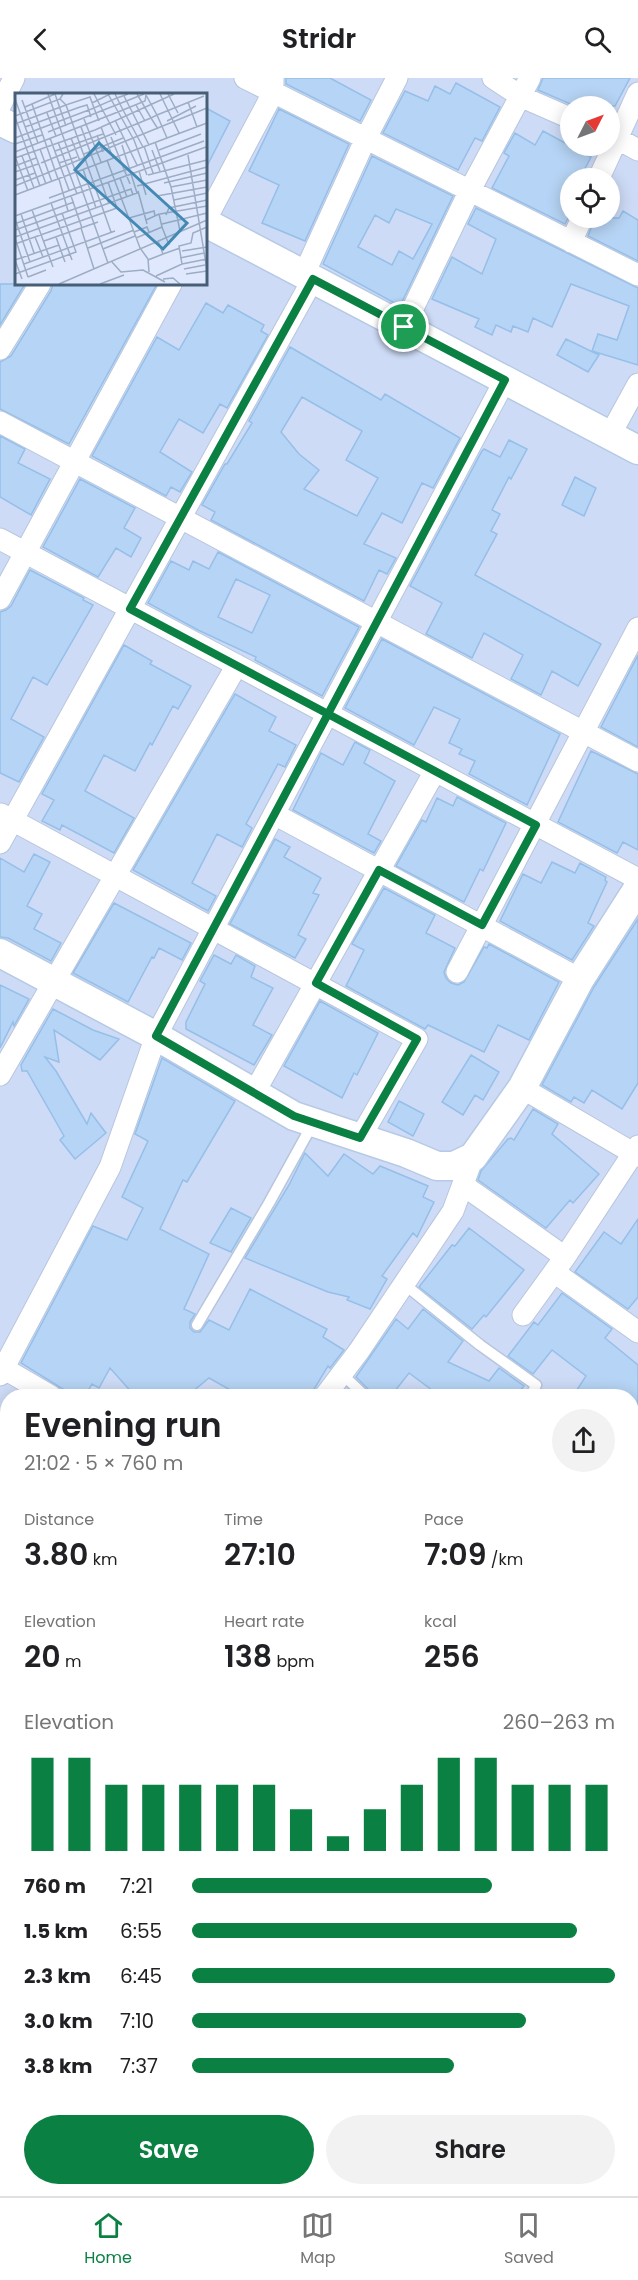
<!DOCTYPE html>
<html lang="en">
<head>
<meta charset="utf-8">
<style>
	body { margin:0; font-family:Poppins,sans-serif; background:#f2f2f2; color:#202124; height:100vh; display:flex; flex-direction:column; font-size:22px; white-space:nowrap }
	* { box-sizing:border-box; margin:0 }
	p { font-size:20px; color:#757577 }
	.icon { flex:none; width:33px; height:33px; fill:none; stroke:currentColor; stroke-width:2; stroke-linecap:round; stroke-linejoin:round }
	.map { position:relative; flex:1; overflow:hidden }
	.panel { position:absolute; left:0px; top:1311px; width:639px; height:807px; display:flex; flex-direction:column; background:#fff; border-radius:24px 24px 0 0; box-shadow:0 3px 15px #0003 }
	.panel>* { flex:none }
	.needle { width:39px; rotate:48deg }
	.tools { position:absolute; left:560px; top:18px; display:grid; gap:12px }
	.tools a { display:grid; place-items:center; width:60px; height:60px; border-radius:50%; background:#fff; box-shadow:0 3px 15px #0003; font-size:30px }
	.pin { position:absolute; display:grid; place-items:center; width:51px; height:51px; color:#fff; margin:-26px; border:3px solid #fff; border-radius:50%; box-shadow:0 2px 6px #0007 }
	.round { display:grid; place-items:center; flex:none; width:63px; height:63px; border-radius:32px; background:#f2f2f2 }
	.head { display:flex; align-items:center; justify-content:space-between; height:102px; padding:0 24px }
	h1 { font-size:33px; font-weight:600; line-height:45px }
	.stats { display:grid; grid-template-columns:repeat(3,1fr); gap:9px; height:102px; padding:6px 24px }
	.stats div { display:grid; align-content:center }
	.stats b { font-size:30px; font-weight:600 }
	.stats small { font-size:16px; font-weight:400 }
	.stats p { font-size:16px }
	.chart { height:168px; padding:12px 24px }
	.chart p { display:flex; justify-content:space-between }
	.chart svg { width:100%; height:108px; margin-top:6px; stroke:#0b8043; stroke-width:6 }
	.primary-button { display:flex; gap:12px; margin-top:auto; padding:12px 24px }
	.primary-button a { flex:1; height:69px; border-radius:36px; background:#0b8043; color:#fff; font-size:24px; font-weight:600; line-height:69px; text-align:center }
	.primary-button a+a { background:#f2f2f2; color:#202124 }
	ul { padding:0 24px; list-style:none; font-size:20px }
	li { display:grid; grid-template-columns:96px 72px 1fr; align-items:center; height:45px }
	li i { height:15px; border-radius:8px; background:#0b8043 }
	header { display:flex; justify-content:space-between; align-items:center; height:78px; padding:0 24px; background:#fff; font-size:27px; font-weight:600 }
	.tab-bar { display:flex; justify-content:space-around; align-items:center; height:84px; border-top:2px solid #e0e0e0; background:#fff; font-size:16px; color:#757577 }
	.tab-bar a { display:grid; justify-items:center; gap:3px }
	.tab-bar .on { color:#0b8043 }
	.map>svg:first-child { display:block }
	.residential { fill:#cedbf6; fill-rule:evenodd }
	.building { fill:#b6d4f5; stroke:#95bfe8; stroke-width:1.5; fill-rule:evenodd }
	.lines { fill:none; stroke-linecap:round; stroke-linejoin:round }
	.lane-casing { stroke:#b7c6dd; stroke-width:13 }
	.street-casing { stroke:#b7c6dd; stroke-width:23 }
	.secondary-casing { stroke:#b6cae5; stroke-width:31 }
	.lane { stroke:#fff; stroke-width:10 }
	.street { stroke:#fff; stroke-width:21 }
	.secondary { stroke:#fff; stroke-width:28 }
	.route-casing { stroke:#fff; stroke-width:12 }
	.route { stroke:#0b8043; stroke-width:8 }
	.inset-road { fill:none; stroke:#9dadc4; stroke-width:1.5 }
	.view { fill:#4289b3; fill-opacity:0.15; stroke:#4289b3; stroke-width:3 }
	.inset-edge { fill:none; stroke:#465f76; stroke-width:3 }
</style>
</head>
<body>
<header><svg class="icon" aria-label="back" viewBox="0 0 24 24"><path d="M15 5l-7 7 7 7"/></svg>Stridr<svg class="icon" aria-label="search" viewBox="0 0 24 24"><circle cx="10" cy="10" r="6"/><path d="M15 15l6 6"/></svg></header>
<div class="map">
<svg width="638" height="2118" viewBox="0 0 638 2118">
	<rect width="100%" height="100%" fill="#e0e8fe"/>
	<path class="residential" d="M0,0h638v2118h-638zM16,16h190v190h-190zM570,28h39v40h-39zM570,100h39v40h-39zM8,1318h624v792h-624z"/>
	<path class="building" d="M286,0h44l41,22 -11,21 -74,-37z
		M543,0h87l-15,28h-40l-37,-16z
		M456,5l44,24 -18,34 -7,-3 -17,32 -75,-37 22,-42 23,10 7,-15 15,8z
		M206,30l24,13 -24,47z
		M279,31l70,35 -44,97 -43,-18 17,-38 -30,-14z
		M543,53l48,26 -11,21h-10v36l-5,10 -73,-36 17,-32 -5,-3 11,-20 20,12z
		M372,78l81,40 -53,110 -77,-42zM396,131l36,15 -19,35 -14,-8 -7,14 -34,-18 17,-32 14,8z
		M476,130l162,80v77l-46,-14 6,-17 19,6 12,-34 -58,-22 -19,43 -19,-9 -5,14 -15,-6 -2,6 -15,-7 -4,10 -17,-8 4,-8 -47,-20 20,-42 30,17 14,-35 -28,-15z
		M623,133l15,9v41l-50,-25 7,-18h24z
		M0,206h25l-25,41z
		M53,206h104l-88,160 -69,-35v-47l11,-6 40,-65z
		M206,225l17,10 5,-8 36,20 -3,6 7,4 -41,73 -7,-4 -17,29 -24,-14 -19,33 32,20 -12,20 -9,-5 -5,9 -74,-40 65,-119 22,13z
		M566,261l33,16 -11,17 -31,-17z
		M290,269l91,53 4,-6 75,44 -27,50 -11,-5 -20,40 -20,-10 -18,31 32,14 -9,16 -8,-4 -15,31 -153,-81 4,-8 -13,-7 23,-41h2l25,-41 -3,-2zM302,319l60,34 -16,29 32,18 -21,38 -53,-27 15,-19 -20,-16 -18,-22z
		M0,358l25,13 -7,14 32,16 -19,36 -31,-18z
		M509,362l18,9 -16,30 -2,-2 -17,33 8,4 -9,17 6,3 -22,41 126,69 -23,42 -26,-15 -11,24 -30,-16 12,-24 -39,-22 -12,25 -46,-24 16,-31 -32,-17 72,-135 2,-2 16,8z
		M575,399l21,11 -12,28 -22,-11z
		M80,401l55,29 -11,20 17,10 -10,19 -15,-9 -18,29 -55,-30z
		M218,474l141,75 -37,69 -67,-36 1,-3 -58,-27 -50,-27 23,-42 18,9 4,-9 16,8zM236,501l34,16 -18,38 -34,-16z
		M30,492l54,28 -1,2 10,5 -46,80 -14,-8 -22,42 33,18 -25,45 -19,-9v-161l6,-2 5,-4z
		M382,561l178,95 -33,71 -58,-31 6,-13 -16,-7 3,-5 -13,-6 11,-24 -26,-12 -20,38 -69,-37z
		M124,567l28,16 -2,3 41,22 -13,23 -5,-3 -21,39 -2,-2 -15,28 -31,-16 -19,36 49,27 -20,35 -52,-28 -2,5 -18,-9 12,-21 -12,-6z
		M638,577v92l-37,-20z
		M235,616l41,23 -7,14 27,14 -11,22 -7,-3 -32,60 6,4 -10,19 -25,-13 -25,49 24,13 -8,15 -75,-41z
		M355,664l15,8 -6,13 31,18 -27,53 13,7 -7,12 -81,-43 28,-57 22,12z
		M591,673l47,23v76l-15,-8 -6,11 -59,-31z
		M457,719l49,26 -23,48 -3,-2 -16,33 -68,-36 26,-46 4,2 11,-24 16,8z
		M275,761l15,8 -6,10 37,21 -8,15 6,2 -21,40 8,4 -11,19 -65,-34z
		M34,776l16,8 -23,44 15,8 -8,15 27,14 -10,18 -43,-23 -8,-1v-79l24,14z
		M552,784l23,11 5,-10 26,14 -1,3 2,2 -19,41 6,3 -22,34 -72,-39 23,-47 18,9z
		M384,810l51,27 -9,18 29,15 -11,24 2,6 5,5 7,2 6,-3 20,-35 3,1 2,-4 70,38 -30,58 -31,-15 -14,27 -56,-27 -3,4 -79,-43 18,-36 -12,-6z
		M114,825l77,40 -9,17 -23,-12 -5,10 -2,-1 -24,45 -55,-29z
		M638,841v164l-16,26 -30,-19 -8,13 -10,-6 -3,5 -29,-17 52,-98z
		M214,877l17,9 5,-9 19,11 -4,11 22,11 -20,37 19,10 -18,30 -68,-36v-7l19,-38 -5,-3z
		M0,907l29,14 -15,27 -1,-4 -13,26z
		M320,923l58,32 -21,42 -3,-2 -12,25 -58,-32z
		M53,931l40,21 26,9 -19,21 -46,-30 5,32 -14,-5 11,14 31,53 4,-11 15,20 -31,26 -15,-19 4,-4 -37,-65h-5l-1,-6z
		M471,977l28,17 -16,28 -8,-5 -12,20 -21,-13z
		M162,980l73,43 -48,81 -4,-2 -23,49 49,25 -25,55 11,5 -5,8v6l4,4h6l9,-12 20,10 21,-41 77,40 -4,8 21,13 -14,18 -2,-2 -18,30h-69l-32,-18 -22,18h-52l-25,-28 -11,20 -7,-4 -7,12h-11l-53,-33 72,-137 34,14 16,-32 -21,-11 26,-56 -13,-7z
		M399,1023l25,13 -11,22 -25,-14z
		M533,1031l25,15 -6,10 47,40 -26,29 -3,-3 -24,28 -68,-48 3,-9 27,-32 3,-1 3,2z
		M305,1075l23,23 16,-22 29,20 7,-8 48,20 -5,11 11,5 -17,35 -4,-4 -31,43 5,3 -17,30 -23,-9 2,-3 -21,-5 -83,-34 44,-73z
		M231,1130l20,10 -20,34 -21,-9z
		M638,1141v78l-10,12 -53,-37 29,-40 17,12z
		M469,1150l55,42 -38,47 -2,-2 -12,14 -53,-42 33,-42 3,1z
		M562,1215l50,36 -7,9 33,27v41l-6,-5v-5l-10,-2 -1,2 -4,-3 -2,3h-42l13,-20 -34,-26 -19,24 -25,-18 26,-34 4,3z
		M423,1231l40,32 -15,21 41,19 10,-13 25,18 -6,7 6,3h-84l-31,-23 -18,23h-15l-4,-3 -16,-16 40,-58 12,10z"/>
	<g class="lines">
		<defs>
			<path id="lane" d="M404,1206l76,61 56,40 -5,11
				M197,1247l72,-122 43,-78
				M342,1296l23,22
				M632,1397l6,-11"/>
			<path id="street" d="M245,0l393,197
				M493,0l29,19 48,21
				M0,28l14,-28
				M609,56l29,16
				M599,100l39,-85
				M206,141l67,-126v-14
				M571,164l11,-24
				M304,196l62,-136 31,-60
				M404,249l66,-137 60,-112
				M0,271l40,-65
				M0,344l638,339
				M610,357l28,-51
				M0,461l638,340
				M0,521l171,-315
				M1,736l416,225 -57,99
				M274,736l306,165
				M0,765l313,-564
				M457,894l181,-344
				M0,997l237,-410
				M522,1010l116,68
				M254,1015l181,-322
				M463,1107l102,72
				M554,1194l84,60
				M523,1237l42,-58 73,-111
				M3,1290l48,28
				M0,1297l110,-208 46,-131 349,-656
				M325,1318l34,-45 94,-140 20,-54
				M632,1402l6,5
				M0,1580l8,3
				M0,1705l8,4
				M632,1720l6,4
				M632,1859l6,-8
				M632,2005l6,4
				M0,2050l8,-15
				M139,2118l3,-8"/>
			<path id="secondary" d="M0,43l16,8
				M206,145l432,227
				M0,875l156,83 138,80 112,37 31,13h17l19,-9 49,-69 58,-109 58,-91
				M0,1928l8,4
				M412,2110l16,8"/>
		</defs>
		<use href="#lane" class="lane-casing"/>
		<use href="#street" class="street-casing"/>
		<use href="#secondary" class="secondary-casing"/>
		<use href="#lane" class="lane"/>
		<use href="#street" class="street"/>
		<use href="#secondary" class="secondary"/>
	</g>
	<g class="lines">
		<defs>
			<path id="route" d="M404,249l-91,-48 -183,330 198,105 -172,322 138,80 66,22 57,-99 -101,-56 63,-113 103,55 54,-100 -208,-111 177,-334 -101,-53"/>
		</defs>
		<use href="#route" class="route-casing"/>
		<use href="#route" class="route"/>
	</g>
	<g transform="translate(15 15)">
		<rect width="192" height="192" fill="#e0e8fe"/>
		<path class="inset-road" d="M33,1l60,169M40,1l11,32M79,1l22,41M93,1l26,46 13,35M122,1l14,24 6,-3 10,23M145,1l19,39M153,1l10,19M131,2l11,20 47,-19M109,3l25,49M0,6l31,85M45,6l6,6 24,-8 4,11 23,-10 -2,-4M7,7l16,43M173,9l9,25M77,10l18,-9M17,11l26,75M121,12l9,16M10,14l30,-13M65,14l7,-2 4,12M32,20l9,23M0,23l45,-17 3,-5M0,24l25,69M69,26l17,43M100,27l22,45M152,28l29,-15M0,31l51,-19 45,127M10,34l55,-20M66,34l14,38M86,34l12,31M33,39l96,-38M82,42l6,17M96,44l19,47M0,45l79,-30 5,13M35,45l19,52M56,45l9,23M43,49l19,52M140,49l16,45 9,44M0,51l27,-9M129,53l9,27M128,54l-20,-37 22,-9 1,-6M25,56l12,33M137,57l8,21M144,57l42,-16M40,58l48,-17M0,59l108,-42 -6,-12 11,-4M69,61l39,-16M173,62l19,115M7,63l12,32M0,65l80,-28 79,-36M1,66l12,32M92,67l33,88 8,11 1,13M26,70l110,-45 7,11M44,70l18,-6M80,71l14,40M0,73l21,-8M68,76l13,39M124,78l7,24M0,79l23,-8M133,82l59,-15M105,85l7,19M44,86l9,32M0,87l20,-7M149,90l43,-10M0,93l192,-78M122,93l70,-19M156,94l36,-7M123,98l9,33M0,102l192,-72M56,103l11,32M142,103l50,-9M34,105l155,-57M159,107l33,-7M36,110l21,57M17,117l21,57M6,121l13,39M145,121l47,-8M151,122l3,-7 38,-8M0,123l191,-69M114,125l25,-7 1,5M0,126l15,43M2,130l57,-21M147,131l45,-11M147,134l7,18M66,135l13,41M0,137l116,-41 2,6M119,139l13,-5 2,5M0,144l122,-44 -15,-48M20,144l8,20M41,144l9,25M0,145l13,39M121,145l26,-11 -3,-13 -13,6M29,148l54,-19M0,151l102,-36 -9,-26M73,155l46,-18M88,156l32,-13M167,158l25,-4M148,161l17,-6M165,165l24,-5M133,167l15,-6 -5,-13M97,169l9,10 22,-2 22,12M9,171l91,-33M167,171l-3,-18 12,-3 2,-10 14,-6M169,176l21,-4M0,181l61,-22 -14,-39M171,181l21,-3M141,183l26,-12 25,-5M13,184l18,-7M7,186l-7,-19 44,-15M148,186l10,-1 7,6M44,191l148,-64M85,191l24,-9"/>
		<path class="view" d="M84,50l88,80 -24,26 -88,-79z"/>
		<rect width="192" height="192" class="inset-edge"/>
	</g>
</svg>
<div class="tools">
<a><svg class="needle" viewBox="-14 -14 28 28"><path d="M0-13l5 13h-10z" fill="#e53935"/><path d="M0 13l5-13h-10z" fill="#757577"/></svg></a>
<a><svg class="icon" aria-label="locate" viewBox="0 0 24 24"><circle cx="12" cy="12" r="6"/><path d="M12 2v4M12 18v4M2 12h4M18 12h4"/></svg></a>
</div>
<div class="pin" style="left:404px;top:249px;background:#1e9e55"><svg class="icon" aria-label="arrive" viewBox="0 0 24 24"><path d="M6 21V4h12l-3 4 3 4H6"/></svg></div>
<section class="panel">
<div class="head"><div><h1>Evening run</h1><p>21:02 · 5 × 760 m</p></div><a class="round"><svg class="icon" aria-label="share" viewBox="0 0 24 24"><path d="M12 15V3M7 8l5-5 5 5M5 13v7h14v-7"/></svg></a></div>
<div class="stats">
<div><p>Distance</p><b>3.80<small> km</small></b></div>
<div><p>Time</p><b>27:10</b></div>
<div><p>Pace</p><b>7:09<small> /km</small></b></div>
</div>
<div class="stats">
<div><p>Elevation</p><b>20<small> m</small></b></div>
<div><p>Heart rate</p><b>138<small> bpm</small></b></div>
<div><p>kcal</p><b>256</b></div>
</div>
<div class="chart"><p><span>Elevation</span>260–263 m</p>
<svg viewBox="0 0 160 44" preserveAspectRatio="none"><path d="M5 44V6M15 44V6M25 44V17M35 44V17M45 44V17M55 44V17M65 44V17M75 44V27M85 44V38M95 44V27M105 44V17M115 44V6M125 44V6M135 44V17M145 44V17M155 44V17"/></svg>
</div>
<ul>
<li><b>760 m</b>7:21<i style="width:71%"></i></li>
<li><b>1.5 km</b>6:55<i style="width:91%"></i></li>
<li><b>2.3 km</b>6:45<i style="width:100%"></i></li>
<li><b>3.0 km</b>7:10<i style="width:79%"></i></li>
<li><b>3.8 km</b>7:37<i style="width:62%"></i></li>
</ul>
<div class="primary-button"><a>Save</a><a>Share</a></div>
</section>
</div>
<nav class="tab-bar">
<a class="on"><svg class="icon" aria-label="home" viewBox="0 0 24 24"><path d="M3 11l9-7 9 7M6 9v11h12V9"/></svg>Home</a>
<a><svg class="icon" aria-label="map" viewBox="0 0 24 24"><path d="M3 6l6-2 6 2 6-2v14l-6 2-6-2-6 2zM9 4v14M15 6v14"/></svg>Map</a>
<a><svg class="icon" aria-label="saved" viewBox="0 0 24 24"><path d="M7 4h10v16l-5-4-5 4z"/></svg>Saved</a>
</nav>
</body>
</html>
